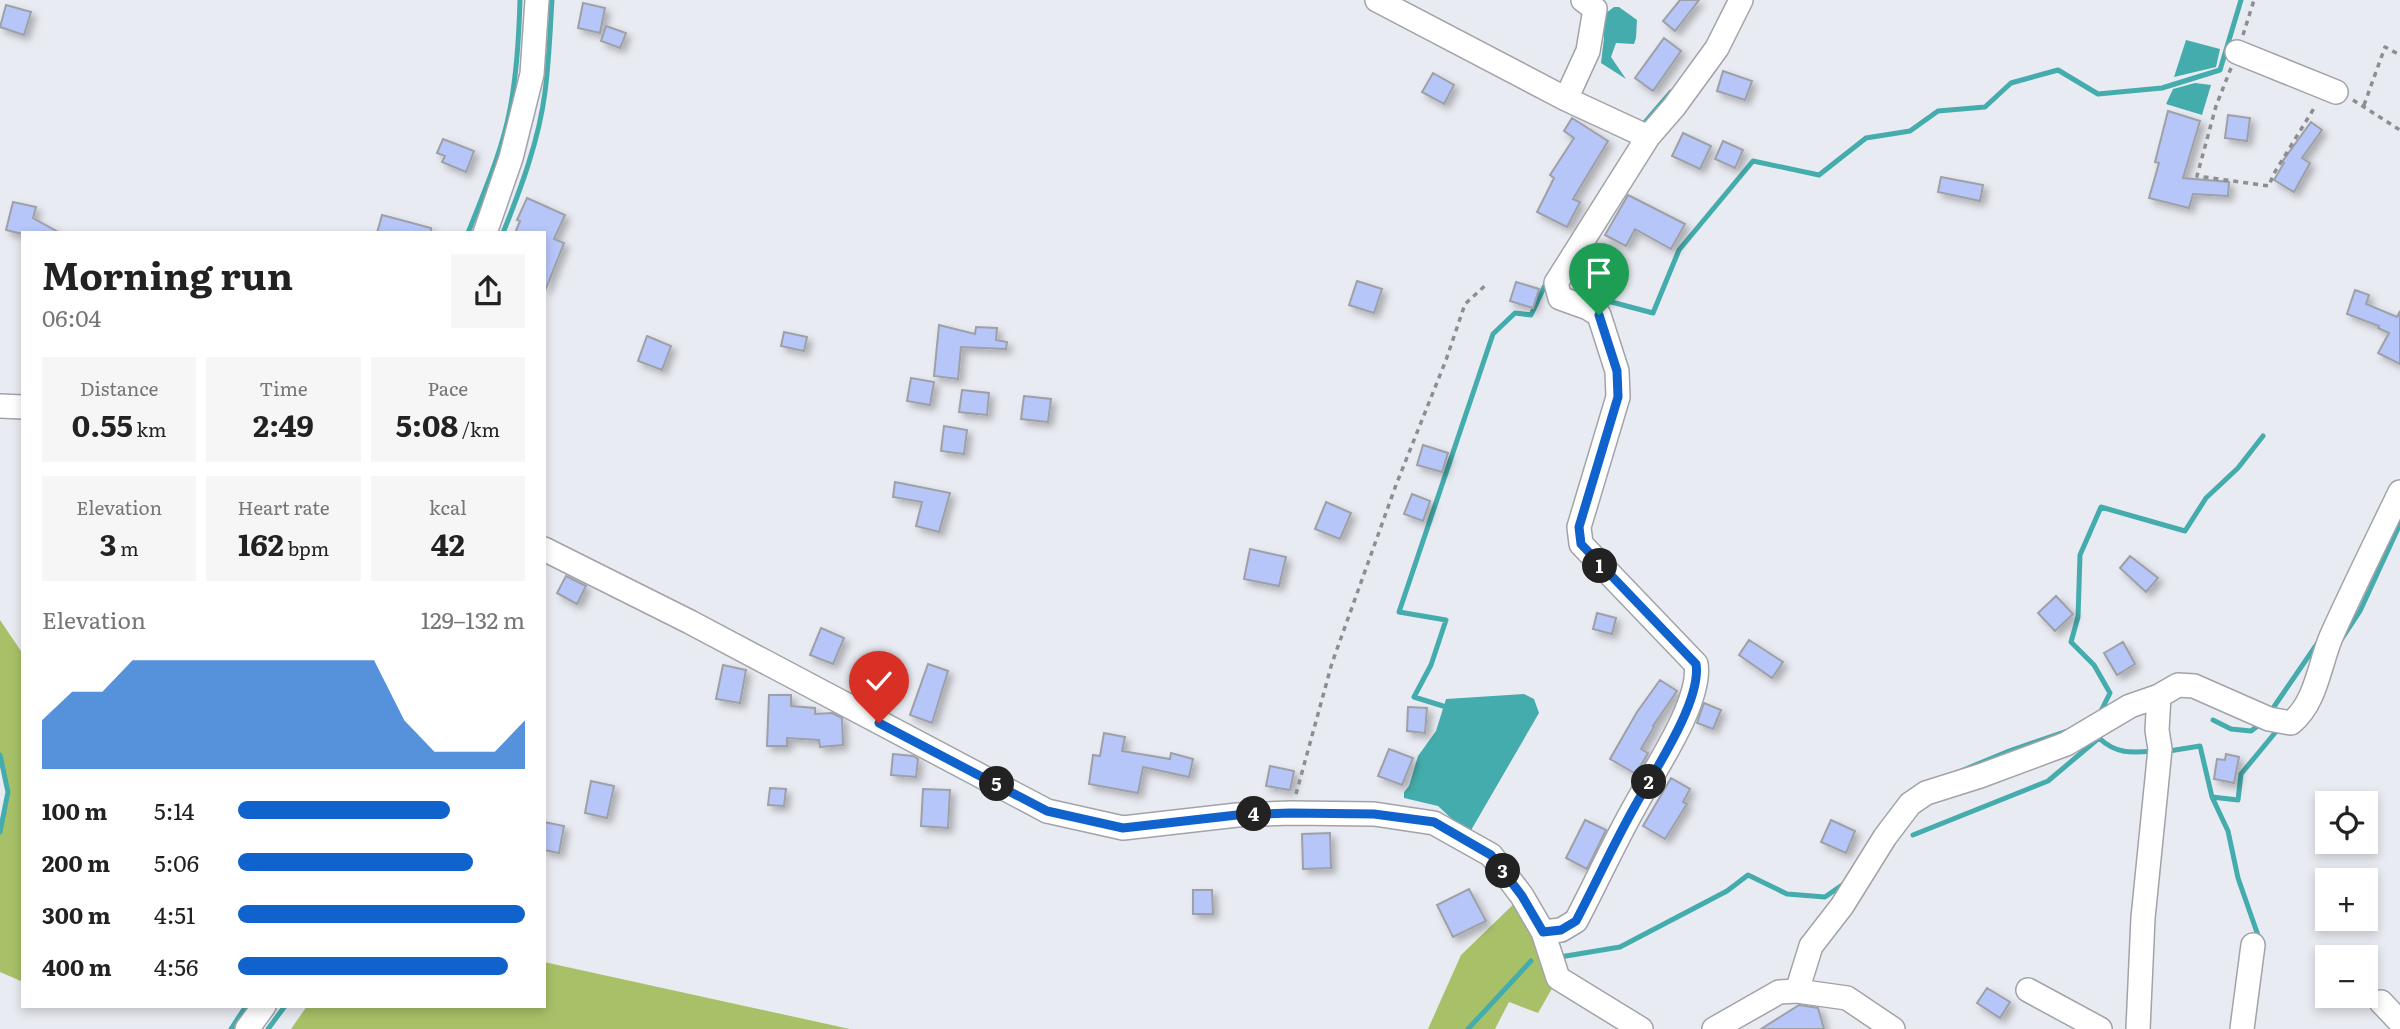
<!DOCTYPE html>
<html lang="en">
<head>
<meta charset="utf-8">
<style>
	body { margin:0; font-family:Literata,serif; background:#f6f6f6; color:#222; height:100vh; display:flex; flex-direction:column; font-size:26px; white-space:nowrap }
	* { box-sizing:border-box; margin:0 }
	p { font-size:23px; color:#767676 }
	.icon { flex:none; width:38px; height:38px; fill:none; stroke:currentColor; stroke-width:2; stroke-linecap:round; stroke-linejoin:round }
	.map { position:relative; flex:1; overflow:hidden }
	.side { position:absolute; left:21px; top:231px; width:525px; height:777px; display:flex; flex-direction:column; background:#fff; border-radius:0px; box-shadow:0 4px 10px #0003 }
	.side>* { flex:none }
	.buttons { position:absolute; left:2315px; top:791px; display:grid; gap:14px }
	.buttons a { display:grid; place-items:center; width:63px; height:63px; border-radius:0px; background:#fff; box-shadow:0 4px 10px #0003; font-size:35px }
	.pin { position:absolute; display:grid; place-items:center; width:60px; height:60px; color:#fff; margin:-72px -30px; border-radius:50% 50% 50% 0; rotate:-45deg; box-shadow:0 0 7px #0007 }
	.pin .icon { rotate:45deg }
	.km { position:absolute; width:35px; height:35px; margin:-18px; border-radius:50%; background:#222; color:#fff; font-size:19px; line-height:35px; text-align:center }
	.round { display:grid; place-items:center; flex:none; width:74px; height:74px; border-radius:0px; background:#f6f6f6 }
	.headline { display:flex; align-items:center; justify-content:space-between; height:119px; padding:0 21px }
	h1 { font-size:38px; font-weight:700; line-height:52px }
	.figures { display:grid; grid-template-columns:repeat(3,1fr); gap:10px; height:119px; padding:7px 21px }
	.figures div { display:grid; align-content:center; border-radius:0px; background:#f6f6f6; text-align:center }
	.figures b { font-size:30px; font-weight:700 }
	.figures small { font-size:19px; font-weight:400 }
	.figures p { font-size:19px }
	.chart { height:196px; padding:14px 21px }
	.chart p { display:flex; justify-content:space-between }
	.chart svg { width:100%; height:126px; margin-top:7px; fill:#1063cd; opacity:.7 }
	ul { padding:0 21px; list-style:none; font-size:23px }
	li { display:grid; grid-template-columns:112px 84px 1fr; align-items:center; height:52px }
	li i { height:18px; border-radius:9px; background:#1063cd }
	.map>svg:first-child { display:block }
	.forest { fill:#a8c168 }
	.water { fill:#44acac }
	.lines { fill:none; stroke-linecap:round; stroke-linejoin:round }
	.stream { stroke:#44acac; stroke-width:5 }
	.building { fill:#b7c6f8; stroke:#9ea0a7; stroke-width:2; filter:url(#shadow) }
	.minor-casing { stroke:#a1a3a9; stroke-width:26 }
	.path { stroke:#8d8e93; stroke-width:3.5; stroke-dasharray:5 5; stroke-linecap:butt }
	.minor { stroke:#fff; stroke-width:23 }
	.route-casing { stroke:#fff; stroke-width:14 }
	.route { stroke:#1063cd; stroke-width:9 }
</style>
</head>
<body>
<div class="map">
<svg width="2400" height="1029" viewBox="0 0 2400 1029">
	<defs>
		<filter id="shadow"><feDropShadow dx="4.5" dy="4.5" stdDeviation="3.5" flood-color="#0004"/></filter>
	</defs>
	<rect width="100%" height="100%" fill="#e9ebf2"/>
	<path class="forest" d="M0,620l23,34v328l-23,-10v-140l8,-40 -8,-37z
		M1522,896l36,82 -20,35 -29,-11 -14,27h-67l33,-74z
		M544,962l306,67h-559l16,-23h237z"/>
	<path class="water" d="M1614,7h5l18,13 -1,18 -2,6 -18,-1 -5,14 15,22 -25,-16 3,-25 -6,-19z
		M2186,40l34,9 -4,18 -42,10z
		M2195,83l16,2 -9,30 -36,-11 7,-15z
		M1524,694l10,5 5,14 -69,119h-4l-28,-26 -34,-8v-6l5,-6 9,-30 18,-25 10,-32z"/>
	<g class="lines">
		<path class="stream" d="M1641,127l30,-35
			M468,233c16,-41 34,-81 42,-124 7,-36 9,-73 10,-109
			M503,233c18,-45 36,-93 42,-141 4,-30 5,-61 7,-92
			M1577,295l23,-7 4,12 49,13 26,-63 74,-89 66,14 47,-37 44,-7 28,-20 47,-4 26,-24 47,-13 40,24 64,-6 58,-18 21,-70
			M2341,640l19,-29 40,-87
			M1443,706l-29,-9 17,-32 15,-45 -47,-8 94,-278 22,-21 16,2 16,-34
			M2269,714l50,-73
			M2099,715l11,-22 -16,-28 -23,-23 7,-25 2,-62 21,-48 84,24 21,-33 32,-30 25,-32
			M2213,720l18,9 20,2 12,-9
			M2169,751l31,-5 12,51 16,34 10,47 22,63
			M0,755l8,37 -8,40
			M1961,771l48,-20 61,-21
			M2212,797l26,3 3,-26 38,-46
			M1913,835l135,-54 51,-43c17,16 32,15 54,13
			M1560,957l60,-10 107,-56 21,-16 39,19 38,3 20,-14
			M231,1029l15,-23
			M268,1029l17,-23
			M1468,1029l63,-68"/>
	</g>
	<path class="building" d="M1680,0h19l-24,31 -12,-10z
		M583,3l22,5 -5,25 -22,-5z
		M6,5l25,7 -7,23 -24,-8z
		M606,26l20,7 -6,15 -19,-7z
		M1664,38l17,13 -28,40 -18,-13z
		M1723,71l29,10 -7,19 -28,-9z
		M1433,73l21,12 -10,19 -22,-12z
		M2168,111l32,10 -17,57 46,4 -1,14 -35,-2 -4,14 -40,-10 10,-35 -4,-1z
		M2228,115l22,3 -3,23 -22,-3z
		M1572,118l36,23 -35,58 7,3 -13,25 -30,-15 17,-34 -4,-3 24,-37 -10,-7z
		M2311,122l11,8 -20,28 8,5 -16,29 -20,-12 10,-17 -2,-1z
		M1683,133l28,13 -11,23 -28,-13z
		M443,139l31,12 -8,21 -24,-10 3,-6 -8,-3z
		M1723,141l20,9 -8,18 -20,-9z
		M1941,177l42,8 -3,16 -42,-9z
		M1628,195l57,29 -14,25 -36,-20 -9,17 -21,-11z
		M527,198l38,17 -11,24 10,4 -19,48 -1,-58h-29l5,-12 -3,-1z
		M13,202l23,5 -3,11 27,15h-42l-12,-3z
		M382,215l49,13v5h-54z
		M1357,281l25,8 -8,24 -25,-8z
		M1516,282l23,7 -6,19 -23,-7z
		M2355,290l14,5 -3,9 31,13 3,-6v53l-22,-11 11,-20 -11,-5 1,-2 -32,-12z
		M939,325l36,9 1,-7 21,1 -1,12 11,2 -1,7 -45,-2 -3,32 -24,-3z
		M784,332l23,5 -3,14 -23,-5z
		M647,336l24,10 -9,24 -24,-9z
		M911,378l23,4 -4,23 -23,-4z
		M962,390l27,3 -2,22 -28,-3z
		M1024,396l27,3 -3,23 -27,-3z
		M944,426l23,4 -3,24 -23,-3z
		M1423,445l25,8 -6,19 -25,-7z
		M895,482l55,11 -11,39 -23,-6 6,-24 -29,-5z
		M1412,494l18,7 -7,20 -19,-7z
		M1326,502l25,11 -11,26 -25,-10z
		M1250,549l36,8 -7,29 -35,-7z
		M2130,556l28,22 -12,14 -26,-24z
		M566,576l20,10 -9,18 -20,-11z
		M2056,596l17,18 -18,17 -17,-18z
		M1597,613l19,5 -4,16 -19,-5z
		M821,628l23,10 -11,26 -23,-9z
		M1749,640l34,22 -11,16 -33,-23z
		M2123,642l12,22 -18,11 -13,-22z
		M928,664l20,7 -16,52 -22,-8z
		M723,665l23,5 -6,33 -24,-4z
		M1660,680l17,11 -24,35 1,1 -13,22 7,4 -12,21 -26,-15 27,-47z
		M769,695h22v11l24,2v6l17,-1 10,5 1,27 -23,2 -1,-7 -32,-2v8h-20z
		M1704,703l17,7 -8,19 -16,-6z
		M1408,707l19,1 -2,25 -18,-2z
		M1104,733l21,4 -3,14 48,8 1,-6 22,6 -4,18 -46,-10 -5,26 -49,-9 4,-29 7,1z
		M1389,749l24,9 -11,27 -24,-9z
		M893,754l20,2 5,3 -2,18 -25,-2z
		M2226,754l13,3 -5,26 -20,-4 3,-20 8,1z
		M1270,766l24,5 -4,19 -24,-4z
		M1671,778l19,11 -7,13 4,2 -22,35 -22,-13z
		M591,781l23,5 -7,32 -22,-5z
		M770,788l16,1 -2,17 -16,-1z
		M923,789l27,1 -2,38 -27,-2z
		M1585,820l21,10 -19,39 -21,-11z
		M1831,820l24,11 -9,22 -25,-11z
		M544,822l20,4 -5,27 -15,-3z
		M1330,833l1,35 -28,1 -1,-35z
		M1469,889l17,32 -33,16 -16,-32z
		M1193,890h19l1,24h-20z
		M1987,988l23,14 -10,16 -23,-15z
		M1799,1005l19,3 6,21h-63z"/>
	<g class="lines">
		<defs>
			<path id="minor" d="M1377,0l189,99
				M1583,0l12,9 -7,42 -22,48 82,38
				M2237,52l99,40
				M485,233l26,-75 21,-84 5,-74
				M0,406l23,1
				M544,549l146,73 357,189 76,17 114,-13 53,-2 84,1 60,9 57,32 31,41 21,36 15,46 83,51
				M1543,932l18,-2 15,-9c20,-38 38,-78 59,-115 18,-34 67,-104 61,-142l-115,-120 -2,-17 39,-130 -1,-26 -18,-56 -11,-7 -28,-10 -4,-15 92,-146 26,-30 43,-59 24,-48
				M2028,990l72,39
				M1797,991l14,-45 31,-40 43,-69 25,-33 16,-11 54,-17 86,-32 64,-38 29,-10 19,-11 16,1 75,33 22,4c25,-20 28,-57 40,-86 22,-49 46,-97 69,-145
				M2381,1002l19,20
				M247,1029l17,-23
				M1714,1029l65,-37 18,-1 50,7 46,31
				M2138,1029l5,-111 17,-169 -3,-19 2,-34
				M2242,1029l11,-84"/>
		</defs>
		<use href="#minor" class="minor-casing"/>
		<path class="path" d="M2243,35l11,-35
			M2231,68l-15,38 -19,70 72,10 4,-11 43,-70
			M2353,100l47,30
			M2364,105l21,-58 15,8
			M1296,794l36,-131 64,-178 50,-125 19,-56 23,-21"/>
		<use href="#minor" class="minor"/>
	</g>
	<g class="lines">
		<defs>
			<path id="route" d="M879,723l168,88 76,17 114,-13 53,-2 84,1 60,8 57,33 31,41 21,36 18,-2 15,-9c20,-38 38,-78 59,-115 18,-33 67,-105 61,-142l-115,-120 -2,-17 39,-130 -1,-26 -18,-56"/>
		</defs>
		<use href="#route" class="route-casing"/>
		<use href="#route" class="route"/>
	</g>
</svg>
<div class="buttons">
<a><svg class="icon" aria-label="locate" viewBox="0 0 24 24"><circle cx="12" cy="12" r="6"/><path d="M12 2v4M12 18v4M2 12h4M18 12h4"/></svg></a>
<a>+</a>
<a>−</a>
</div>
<div class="pin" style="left:1599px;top:315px;background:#1e9e55"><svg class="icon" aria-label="arrive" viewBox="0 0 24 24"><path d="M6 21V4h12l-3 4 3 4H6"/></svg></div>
<div class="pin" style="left:879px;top:723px;background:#d93025"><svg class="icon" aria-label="check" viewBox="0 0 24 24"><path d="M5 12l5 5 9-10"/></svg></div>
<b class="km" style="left:1600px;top:566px">1</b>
<b class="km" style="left:1649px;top:782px">2</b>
<b class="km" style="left:1503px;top:871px">3</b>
<b class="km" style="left:1254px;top:814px">4</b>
<b class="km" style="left:997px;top:784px">5</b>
<section class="side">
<div class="headline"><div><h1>Morning run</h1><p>06:04</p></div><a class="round"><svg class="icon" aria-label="share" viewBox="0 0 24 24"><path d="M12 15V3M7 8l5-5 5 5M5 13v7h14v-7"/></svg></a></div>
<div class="figures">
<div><p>Distance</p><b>0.55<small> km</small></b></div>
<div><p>Time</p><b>2:49</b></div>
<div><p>Pace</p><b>5:08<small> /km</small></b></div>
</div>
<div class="figures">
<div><p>Elevation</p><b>3<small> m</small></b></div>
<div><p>Heart rate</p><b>162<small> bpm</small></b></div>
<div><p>kcal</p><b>42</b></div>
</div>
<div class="chart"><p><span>Elevation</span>129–132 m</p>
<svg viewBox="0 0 160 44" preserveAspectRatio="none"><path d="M0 44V27L10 17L20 17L30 6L40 6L50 6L60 6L70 6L80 6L90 6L100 6L110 6L120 27L130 38L140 38L150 38L160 27V44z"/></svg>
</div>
<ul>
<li><b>100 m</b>5:14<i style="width:74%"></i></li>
<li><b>200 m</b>5:06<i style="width:82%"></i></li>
<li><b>300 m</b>4:51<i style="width:100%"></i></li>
<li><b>400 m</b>4:56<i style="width:94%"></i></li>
</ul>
</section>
</div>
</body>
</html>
